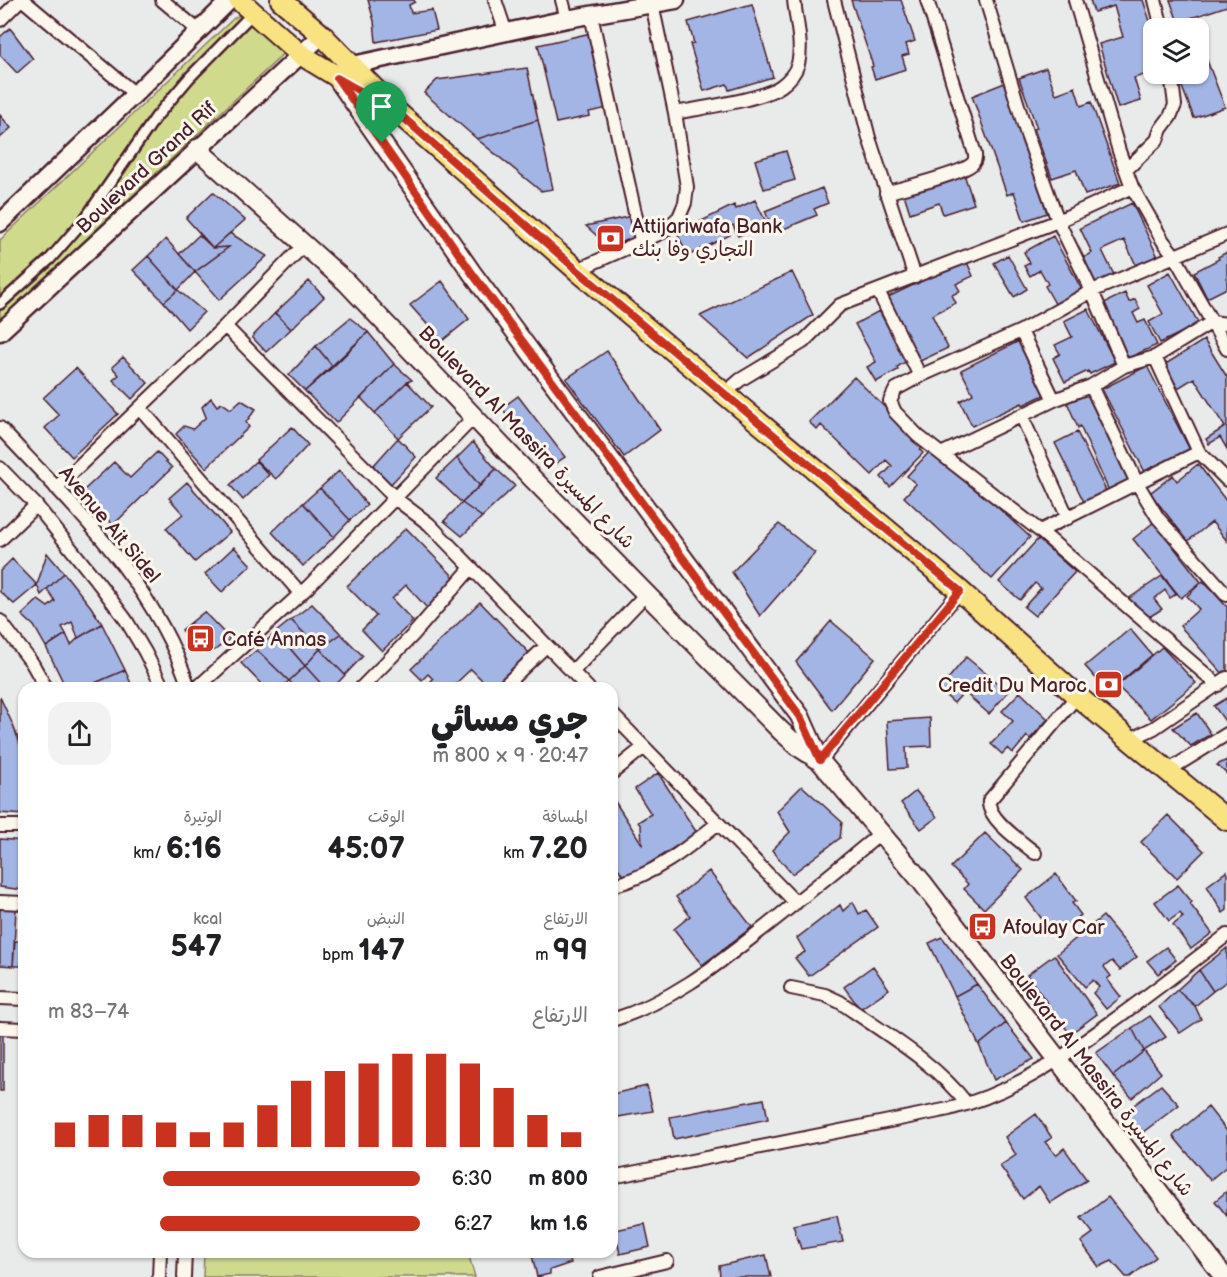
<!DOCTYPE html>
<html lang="ar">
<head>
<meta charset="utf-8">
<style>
	body { margin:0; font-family:"Balsamiq Sans","Playpen Sans Arabic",sans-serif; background:#f2f2f2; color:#202124; direction:rtl; height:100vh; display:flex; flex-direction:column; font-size:22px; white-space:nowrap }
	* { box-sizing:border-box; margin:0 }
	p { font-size:20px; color:#757577 }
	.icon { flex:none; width:33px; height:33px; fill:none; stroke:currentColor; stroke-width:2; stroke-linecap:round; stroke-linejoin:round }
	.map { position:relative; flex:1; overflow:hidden; direction:ltr }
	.side { position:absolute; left:18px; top:682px; width:600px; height:576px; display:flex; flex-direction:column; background:#fff; border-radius:18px; box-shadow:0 2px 4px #0004; direction:rtl }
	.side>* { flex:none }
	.buttons { position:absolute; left:1143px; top:18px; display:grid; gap:12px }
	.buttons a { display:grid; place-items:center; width:66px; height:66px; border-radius:12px; background:#fff; box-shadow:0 2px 4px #0004; font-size:30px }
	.pin { position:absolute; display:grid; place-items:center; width:51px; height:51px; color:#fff; margin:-62px -26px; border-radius:50% 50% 50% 0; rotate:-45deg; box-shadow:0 0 6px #0007 }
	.pin .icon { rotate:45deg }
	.round { display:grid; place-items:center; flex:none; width:63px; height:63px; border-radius:18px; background:#f2f2f2 }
	.headline { display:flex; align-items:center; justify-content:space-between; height:102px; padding:0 30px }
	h1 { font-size:33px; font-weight:800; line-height:45px }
	.stats { display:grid; grid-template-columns:repeat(3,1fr); gap:9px; height:102px; padding:6px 30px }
	.stats div { display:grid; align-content:center }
	.stats b { font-size:30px; font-weight:800 }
	.stats small { font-size:16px; font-weight:400 }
	.stats p { font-size:16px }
	.chart { height:168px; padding:12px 30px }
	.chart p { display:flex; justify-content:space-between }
	.chart svg { width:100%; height:108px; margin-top:6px; stroke:#c8321e; stroke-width:6 }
	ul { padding:0 30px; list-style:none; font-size:20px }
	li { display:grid; grid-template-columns:96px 72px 1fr; align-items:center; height:45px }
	li i { height:15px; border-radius:8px; background:#c8321e }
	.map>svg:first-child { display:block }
	.green { fill:#cfda8d; stroke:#8c7c5c; stroke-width:1.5 }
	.building { fill:#a3b5e4; stroke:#4a1f2b; stroke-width:1.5 }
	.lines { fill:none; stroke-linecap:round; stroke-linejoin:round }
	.pedestrian-casing { stroke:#4a1f2b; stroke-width:14 }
	.minor-casing { stroke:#4a1f2b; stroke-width:16 }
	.tertiary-casing { stroke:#4a1f2b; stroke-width:21 }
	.secondary-casing { stroke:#4a1f2b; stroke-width:22 }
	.primary-casing { stroke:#4a1f2b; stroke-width:24 }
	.pedestrian { stroke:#fbf7ec; stroke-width:9 }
	.minor { stroke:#fbf7ec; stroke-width:12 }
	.tertiary { stroke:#fbf7ec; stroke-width:16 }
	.secondary { stroke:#fbf7ec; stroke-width:18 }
	.primary { stroke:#f8e281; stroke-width:20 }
	.route-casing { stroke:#fff; stroke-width:12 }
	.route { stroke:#c8321e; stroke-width:8 }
	.labels { text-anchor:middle; stroke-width:6; stroke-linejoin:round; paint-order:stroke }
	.street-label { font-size:20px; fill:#4a1f2b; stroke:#fbf7ec }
	.poi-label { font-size:20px; fill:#4a1f2b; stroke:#fbf7ec; text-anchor:start }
</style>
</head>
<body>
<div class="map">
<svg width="1227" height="1277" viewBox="0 0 1227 1277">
	<rect width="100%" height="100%" fill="#e9eaea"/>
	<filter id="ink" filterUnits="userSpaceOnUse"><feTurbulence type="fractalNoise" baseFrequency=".0167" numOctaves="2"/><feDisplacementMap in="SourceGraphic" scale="12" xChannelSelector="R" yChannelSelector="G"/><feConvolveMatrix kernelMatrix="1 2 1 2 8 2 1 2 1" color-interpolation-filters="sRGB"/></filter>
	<g filter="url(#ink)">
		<path class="green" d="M240,15h5l37,33v6l-4,5 -278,261v-80l234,-222z
			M204,1252l264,1 7,24h-272z"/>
		<path class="building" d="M368,0h46l1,2 -6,3 2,8 21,-3 5,20 -61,12 -2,-21z
			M851,0h50l14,41 -9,3 3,10 -7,2 4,13 -31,10 -4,-12 2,-1z
			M1090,0h53l11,33v39l-20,6 7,23 -23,7 -19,-64 24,-7 -9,-31 -20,6z
			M1170,0h57v6l-36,12 4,10h-11l-3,-7 -3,1z
			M752,4l21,73 -44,13 -2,-6 -23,7 -14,-47 4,-1 -6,-21z
			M10,28l23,31 -16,14 -17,-18v-18z
			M591,33l17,75 -19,4 1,4 -34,7 -18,-78z
			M1198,37l27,70 -31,11 -17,-44h21z
			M527,68l11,52 -61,19 -53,-46 13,-13z
			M1046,68l10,26 19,-7 6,19 10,-4 29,81 -35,12 -9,-25 -24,8 -18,-49 3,-1 -18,-50z
			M1007,82l40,131 -23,8 -10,-29 -7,3 -35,-99z
			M0,115l11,13 -11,10z
			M538,120l15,69 -12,2 -64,-52z
			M786,151l9,29 -31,9 -9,-29z
			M964,174l10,30 -31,10 -4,-11 -29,10 -6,-19z
			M822,188l6,15 -14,6 3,6 -43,18 -9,-22z
			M213,192l32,28 -32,28 -27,-30z
			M755,200l11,22 -28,14 -5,-11 -6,3 3,7 -42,21 -11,-23 57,-28 2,4z
			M1132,203l27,56 -21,10 -14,-29 -22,10 13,27 -19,9 -13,-28 9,-5 -12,-25z
			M632,216l4,22 -28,8 -22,-20z
			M230,233l37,23 -48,44 -24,-28 34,-25 -16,1z
			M199,235l14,13 16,-1 -34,25 -16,-18z
			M1053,236l30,56 -26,15 -12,-21 3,-2 -8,-14 -10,6 -6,-10 6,-3 -6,-11z
			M166,239l29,33 -17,18 -30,-34z
			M1227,252v36l-20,10 -13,-26 25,-13 -1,-2z
			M1008,255l19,34 -13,8 -20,-34z
			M148,256l30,34 -14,12 -31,-32z
			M966,260l7,16 -17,8 4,7 -8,4 4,8 -24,12 16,33 -32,15 -28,-66z
			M792,272l21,43 -65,43 -48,-42z
			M1170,272l29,52 -39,19 -11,-21 14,-8 -16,-29z
			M309,281l15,16 -33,32 -16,-16z
			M442,281l27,38 -27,22 -32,-36z
			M178,290l26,22 -17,17 -23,-27z
			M1125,293l4,9 6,-3 5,10 -7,4 5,10 7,-3 12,25 -29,13 -26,-54z
			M1088,309l27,53 -25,12 -2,-3 -23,11 -12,-24 7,-4 -5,-9 17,-8 -8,-16z
			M879,311l28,50 -10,6 1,3 -22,12 -9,-15 9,-5 -21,-38z
			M275,313l16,16 -25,23 -14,-15z
			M350,318l18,14 -35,35 -17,-21z
			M368,332l26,32 -58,59 -31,-32z
			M1023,339l27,53 -27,13 -1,-2 -50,23 -12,-25 13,-7 -12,-24z
			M1204,340l23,37v72l-7,-12 -11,7 -3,-5 19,-12 -31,-49 -16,10 -14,-23z
			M316,346l17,21 -28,24 -16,-16z
			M607,351l53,79 -36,27 -58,-78z
			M123,357l25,26 -16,16 -19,-19 6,-5 -7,-8z
			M394,364l18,16 -5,2 -32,31 -14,-15z
			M1147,366l43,84 -44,24 -44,-85z
			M76,368l42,46 -46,43 -27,-29 14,-13 -16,-17z
			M854,377l57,56 14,11 -5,6 3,3 -33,34 -9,-10 11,-11 -6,-6 -14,15 -51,-50 -4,5 -8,-8z
			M407,382l24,25 -33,31 -23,-25z
			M1089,392l41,90 -21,9 -29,-65 -2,2 -11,-26z
			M518,396l47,61 -9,6 -7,-8 -8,6 -39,-53z
			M211,398l6,8 5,-3 9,6 10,-9 15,9 -10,13 3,5 -43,41 -30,-34 8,-8 9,3 13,-12 -4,-10z
			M292,427l16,18 -32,34 -20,-19z
			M1077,432l31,63 -22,11 -31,-63z
			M398,438l18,19 -25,27 -18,-18z
			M473,442l23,27 -16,17 -23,-28z
			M933,448l97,89 -38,42 -88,-82 12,-13 -9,-8z
			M157,452l15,16 -59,57 -31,-33 32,-30 16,16z
			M457,458l23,28 -18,17 -26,-25z
			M256,461l13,14 -26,25 -13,-15z
			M1198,464l29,38v39l-15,-19 -24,19 -38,-48 23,-18 4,6z
			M496,469l19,17 -33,31 -20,-14z
			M339,471l28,34 -17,15 -30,-32z
			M187,482l43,50 -35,30 -29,-34 17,-14 -14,-16z
			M320,488l30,32 -16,17 -31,-34z
			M303,503l31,34 -31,29 -31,-34z
			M462,503l20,14 -20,19 -18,-15z
			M1154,522l47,60 -20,16 -48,-59z
			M779,524l36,29 -55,63 -28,-44z
			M406,528l50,51 -29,29 -21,-23 -14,14 21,22 -31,30 -20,-21 14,-14 -29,-30z
			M1038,539l37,33 -40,44 -11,-9 17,-19 -6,-5 -15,17 -21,-18z
			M234,547l17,18 -29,27 -17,-18z
			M47,553l17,20 -23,22 -4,-10z
			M12,559l25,26 -23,19 -14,-12v-21z
			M64,573l27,34 11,17 -24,14 -6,-16 -10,5 4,7 -20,13 -12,-21 -12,-11 16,-15 10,7 7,-6 -8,-12z
			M1162,576l14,18 -6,4 -5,-8 -11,9 8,10 -13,8 -21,-18z
			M1203,581l24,26v67l-2,2 -45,-50 19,-17 -12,-13z
			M480,602l52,54 -34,32h-8l-19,-19 -20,19h-20l-4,-3 6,-6 -5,-5 -6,6 -11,-11z
			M312,604l29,30 -21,15 -29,-29z
			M204,612l26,27 -15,11 -13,1 -6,-2 -14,-19z
			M291,620l29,29 -15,17 -29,-34z
			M831,621l44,37 -43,52 -36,-48z
			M102,624l23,46 -41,18h-18l-20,-41 20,-13 5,11 7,-7z
			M1130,629l22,26 -44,37 -23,-26z
			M276,632l29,34 -16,15 -32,-31z
			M341,634l22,22 -18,19 -25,-26z
			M1162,647l34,36 -45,36 -34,-33z
			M320,649l25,26 -12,13h-8l-20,-22z
			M257,650l32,31 -9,7h-15l-24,-25z
			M966,657l42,35 -19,22 -25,-22 -10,11 -15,-13z
			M305,666l20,22h-28l-8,-7z
			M125,670l8,18h-36l-2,-5z
			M1020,692l28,27 -18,20 -3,-3 -14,17 -5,-5 -6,6 -11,-10 22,-23 -11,-10z
			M0,697l13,28 11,30v60l-24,-2z
			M1227,698v26l-13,-18z
			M1197,713l14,21 -20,12 -18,-18z
			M930,718l1,28 -25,1 1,21 -17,1 -3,-48z
			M1227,760v14l-10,-9z
			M658,773l39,60 -72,46 -13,-20v-57l2,-2 28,44 -1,-18 -3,-4 13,-8 -16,-25z
			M802,786l40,36 -2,16 -48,36 -20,-24 18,-18 -13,-21z
			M916,791l21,26 -16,12 -20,-26z
			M1168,815l36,36 -27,27 -36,-36z
			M985,833l38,37 -39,39 -20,-20 4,-5 -17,-17z
			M0,839l24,2v49l-24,-3z
			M709,871l43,56 -50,38 -28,-36 16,-13 -14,-19z
			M1227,871v39l-4,3 -16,-27z
			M1056,874l20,27 -4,2 9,12 -27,20 -28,-37z
			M1178,885l14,17 -2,2 22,29 -21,16 -18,-24 10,-8 -3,-4 -11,8 -14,-19z
			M853,902l6,12 7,-4 12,17 -69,49 -14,-18 10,-6 -8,-14 43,-33 3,6z
			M0,908l16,1 -3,57 -13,-1z
			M1103,916l34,41 -17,13 -8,-9 -8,6 7,9 -4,3 14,18 -15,12 -13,-16 6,-6 -6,-7 -8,7 -28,-33z
			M942,937l35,47 -22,12 -26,-53z
			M15,941h9v25h-11z
			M1166,947l10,13 -18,14 -11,-13z
			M1227,948v33l-14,10 -14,-21z
			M1054,955l43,59 -27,20 -43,-59z
			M873,966l16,23 -29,20 -16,-22z
			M1199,970l14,21 -18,15 -18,-16z
			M977,984l29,39 -27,22 -24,-49z
			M1177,990l18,16 6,13 -21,14 -21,-26z
			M1150,1016l16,21 -22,14 -12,-23z
			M1006,1023l28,36 -40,21 -15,-35z
			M1132,1028l12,23 -31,25 -17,-23z
			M0,1035h3v56h-3z
			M1144,1051l17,22 -29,25 -19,-22z
			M1161,1085l18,20 -36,27 -20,-19z
			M647,1086l6,25 -41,7v-24z
			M764,1099l4,20 -94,20 -4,-22z
			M1208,1107l19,24v35l-17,14 -37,-44z
			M1036,1114l16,24 -7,4 11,13 8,-7 23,32 -37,23 -11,-17 -16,13 -23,-33 16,-11 -11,-18z
			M1227,1191v25l-12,-15z
			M1108,1197l48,60 -26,20h-4l-14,-16 -13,6 -18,-25 12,-9 -12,-15z
			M837,1216l6,26 -42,7 -8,-24z
			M645,1224l5,23 -30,7 -5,-24z
			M543,1252h25l3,11 -21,7v4l-13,3 -5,-22z
			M766,1255l5,22h-51l-1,-11z"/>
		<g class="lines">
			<defs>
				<path id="pedestrian" d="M0,304l50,-45 34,-39 72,-103 34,-40 63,-64"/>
				<path id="minor" d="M23,0l112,94
					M162,0l37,31
					M495,0l11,33
					M562,0l5,19
					M834,0l35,138 46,139
					M986,0l41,135 31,86 34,70 32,75
					M1075,0l44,151 13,36 31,54 11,14 53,94
					M1155,0l7,28
					M591,15l50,225
					M0,20l20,-20
					M675,113c25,-5 87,-13 106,-27 7,-5 14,-13 17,-22 5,-19 -2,-44 -4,-64
					M1126,170l31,-30 4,-11 9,-12 5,-12 -4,-31
					M886,193c16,-5 79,-20 87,-30 3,-4 2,-5 2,-9l-48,-154
					M577,270l86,-38 16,-15 6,-14 2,-16 -12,-74 -23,-109
					M878,291l42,85
					M225,326l171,173 33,25 159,164
					M1021,331l33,69
					M1155,357l44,95 28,28
					M1091,386l46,97 21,35 69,77
					M725,393l15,-13 63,-38 37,-37 218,-84 74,-34
					M140,408l161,186
					M1022,417l46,101
					M0,428c73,78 156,156 189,260
					M941,454l113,-54 37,-14 33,-20 31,-9 57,-35 15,2
					M0,468l36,37 64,80 26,35 19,32 18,36
					M56,488l169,-162 80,-82
					M1040,531l159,-79
					M0,540l36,-35
					M0,621l32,42 14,25
					M572,672l75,-79
					M1218,685l-178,-154 -122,-95 -23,-24 -5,-11 6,-12 24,-13 101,-45 71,-40 135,-57
					M197,688l111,-101 167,-171
					M361,688l51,-52 59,-68
					M502,688l44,-42
					M612,714l184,189
					M1131,739l23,-11 73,-50
					M820,761l140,-170
					M1169,770l58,-36
					M612,773l32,-26
					M0,826h24
					M1035,853c-13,-11 -48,-34 -46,-52l88,-105
					M612,886c42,-11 73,-36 106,-63
					M0,902l24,1
					M791,988l34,7 15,7c44,31 94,59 127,102
					M0,998l24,1
					M612,1020c58,-18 101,-52 148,-89 41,-32 81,-65 121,-98
					M0,1028l24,1
					M612,1177l337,-68c63,-16 109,-48 161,-86 39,-28 78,-58 117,-88
					M159,1277l1,-25
					M184,1277l1,-25
					M600,1277l67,-16"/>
				<path id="tertiary" d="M344,72l9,-7 214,-46 109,-19
					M0,223l135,-129 95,-94
					M0,332l322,-297"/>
				<path id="secondary" d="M337,78l135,195 328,443 20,45 102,121 302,395
					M197,149l149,133 186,196 249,253 18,16 21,14"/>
				<path id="primary" d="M239,0l61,54 79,48
					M281,0l41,35 75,77 180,158 383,321 117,105 150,124"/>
			</defs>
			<use href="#pedestrian" class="pedestrian-casing"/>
			<use href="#minor" class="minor-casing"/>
			<use href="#tertiary" class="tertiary-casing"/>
			<use href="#secondary" class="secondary-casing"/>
			<use href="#primary" class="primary-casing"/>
			<use href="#pedestrian" class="pedestrian"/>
			<use href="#minor" class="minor"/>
			<use href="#tertiary" class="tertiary"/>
			<use href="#secondary" class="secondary"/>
			<use href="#primary" class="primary"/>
		</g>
	</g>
	<g class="lines" filter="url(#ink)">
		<defs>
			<path id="route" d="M337,78l60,34 180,158 383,321 -140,169 -20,-44 -328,-443z"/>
		</defs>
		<use href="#route" class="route-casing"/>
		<use href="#route" class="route"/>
	</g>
	<defs>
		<symbol id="bank-square" viewBox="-11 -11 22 22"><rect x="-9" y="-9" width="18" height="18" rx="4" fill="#c8321e" stroke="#fbf7ec"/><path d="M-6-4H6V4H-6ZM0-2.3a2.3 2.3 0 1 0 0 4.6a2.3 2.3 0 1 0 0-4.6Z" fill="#fff"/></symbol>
		<symbol id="bus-square" viewBox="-11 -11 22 22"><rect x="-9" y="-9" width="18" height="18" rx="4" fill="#c8321e" stroke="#fbf7ec"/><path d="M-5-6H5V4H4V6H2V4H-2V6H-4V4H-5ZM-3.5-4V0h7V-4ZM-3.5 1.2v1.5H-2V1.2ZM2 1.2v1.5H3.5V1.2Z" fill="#fff"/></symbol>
	</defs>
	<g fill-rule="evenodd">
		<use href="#bank-square" x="594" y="222" width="33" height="33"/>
		<use href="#bus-square" x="184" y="622" width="33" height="33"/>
		<use href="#bank-square" x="1092" y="668" width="33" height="33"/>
		<use href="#bus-square" x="966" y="910" width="33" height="33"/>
	</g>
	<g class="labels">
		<g class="street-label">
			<text transform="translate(146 167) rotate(-43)" y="7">Boulevard Grand Rif</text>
			<text transform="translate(527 437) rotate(46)" y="7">Boulevard Al Massira شارع المسيرة</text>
			<text transform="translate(110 524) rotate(50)" y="7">Avenue Ait Sidel</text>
			<text transform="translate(1097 1075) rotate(52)" y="7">Boulevard Al Massira شارع المسيرة</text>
		</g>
		<g class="poi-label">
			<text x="632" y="233">Attijariwafa Bank<tspan x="632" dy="23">التجاري وفا بنك</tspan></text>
			<text x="222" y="646">Café Annas</text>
			<text x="1087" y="692" text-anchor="end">Credit Du Maroc</text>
			<text x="1003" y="934">Afoulay Car</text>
		</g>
	</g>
</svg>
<div class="buttons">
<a><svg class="icon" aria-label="layers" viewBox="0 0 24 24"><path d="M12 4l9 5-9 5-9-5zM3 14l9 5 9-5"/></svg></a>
</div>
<div class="pin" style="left:382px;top:143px;background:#1e9e55"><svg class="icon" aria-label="arrive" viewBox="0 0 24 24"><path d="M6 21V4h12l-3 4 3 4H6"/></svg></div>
<section class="side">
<div class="headline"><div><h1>جري مسائي</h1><p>20:47 · 9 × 800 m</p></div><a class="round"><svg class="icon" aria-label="share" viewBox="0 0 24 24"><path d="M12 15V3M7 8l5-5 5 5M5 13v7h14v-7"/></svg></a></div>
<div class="stats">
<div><p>المسافة</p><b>7.20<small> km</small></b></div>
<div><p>الوقت</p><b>45:07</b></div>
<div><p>الوتيرة</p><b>6:16<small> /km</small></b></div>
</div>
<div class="stats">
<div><p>الارتفاع</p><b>99<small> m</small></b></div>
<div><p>النبض</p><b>147<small> bpm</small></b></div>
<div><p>kcal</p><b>547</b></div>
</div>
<div class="chart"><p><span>الارتفاع</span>74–83 m</p>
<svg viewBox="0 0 160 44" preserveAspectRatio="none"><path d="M5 44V34M15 44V31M25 44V31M35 44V34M45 44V38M55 44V34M65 44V27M75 44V17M85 44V13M95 44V10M105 44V6M115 44V6M125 44V10M135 44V20M145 44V31M155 44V38"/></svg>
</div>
<ul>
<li><b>800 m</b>6:30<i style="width:69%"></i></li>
<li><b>1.6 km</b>6:27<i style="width:70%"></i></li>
</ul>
</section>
</div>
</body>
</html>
